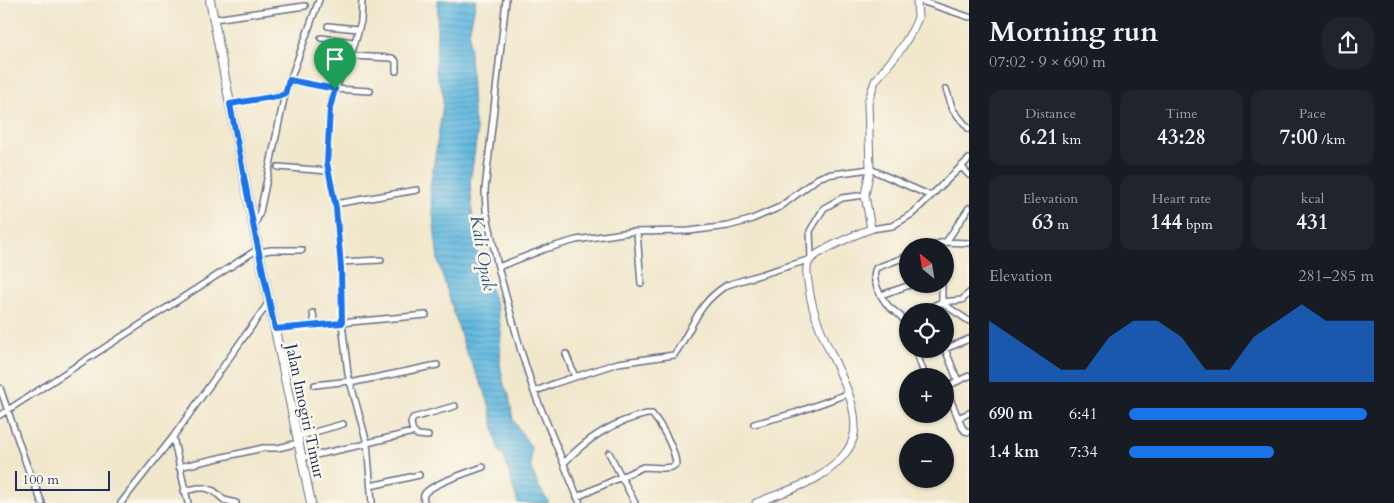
<!DOCTYPE html>
<html lang="en">
<head>
<meta charset="utf-8">
<style>
	body { margin:0; font-family:Cardo,serif; background:#20242c; color:#f1f3f6; height:100vh; display:flex; flex-direction:column; font-size:19px; white-space:nowrap }
	* { box-sizing:border-box; margin:0 }
	p { font-size:16px; color:#9ea1a6 }
	.icon { flex:none; width:28px; height:28px; fill:none; stroke:currentColor; stroke-width:2; stroke-linecap:round; stroke-linejoin:round }
	.map { position:relative; flex:1; overflow:hidden }
	.panel { display:flex; flex-direction:column; background:#171b24; width:425px }
	.panel>* { flex:none }
	.needle { width:32px; rotate:330deg }
	.fabs { position:absolute; left:899px; top:238px; display:grid; gap:10px }
	.fabs a { display:grid; place-items:center; width:55px; height:55px; border-radius:50%; background:#171b24; box-shadow:0 1px 4px #0004; font-size:25px }
	.scale { position:absolute; left:15px; bottom:12px; width:95px; box-sizing:border-box; padding-left:5px; border:2px solid #1b2f5e; border-top:0; font-size:14px; line-height:18px; white-space:nowrap; color:#1b2f5e; -webkit-text-stroke:4px #fbf7ec; paint-order:stroke }
	.pin { position:absolute; display:grid; place-items:center; width:42px; height:42px; color:#fff; margin:-51px -21px; border-radius:50% 50% 50% 0; rotate:-45deg; box-shadow:0 0 5px #0007 }
	.pin .icon { rotate:45deg }
	.round { display:grid; place-items:center; flex:none; width:52px; height:52px; border-radius:20px; background:#20242c }
	.head { display:flex; align-items:center; justify-content:space-between; height:85px; padding:0 20px }
	h1 { font-size:28px; font-weight:700; line-height:38px }
	.metrics { display:grid; grid-template-columns:repeat(3,1fr); gap:8px; height:85px; padding:5px 20px }
	.metrics div { display:grid; align-content:center; border-radius:12px; background:#20242c; text-align:center }
	.metrics b { font-size:21px; font-weight:700 }
	.metrics small { font-size:14px; font-weight:400 }
	.metrics p { font-size:14px }
	.chart { height:140px; padding:10px 20px }
	.chart p { display:flex; justify-content:space-between }
	.chart svg { width:100%; height:90px; margin-top:5px; fill:#1a73e8; opacity:.7 }
	ul { padding:0 20px; list-style:none; font-size:16px }
	li { display:grid; grid-template-columns:80px 60px 1fr; align-items:center; height:38px }
	li i { height:12px; border-radius:6px; background:#1a73e8 }
	main { display:flex; flex:1; min-height:0 }
	.map>svg:first-child { display:block }
	.water { fill:url(#water-rules); stroke:#3f749e }
	.lines { fill:none; stroke-linecap:round; stroke-linejoin:round }
	.street-casing { stroke:#666f84; stroke-width:8 }
	.secondary-casing { stroke:#666f84; stroke-width:9 }
	.primary-casing { stroke:#666f84; stroke-width:10 }
	.street { stroke:#fff; stroke-width:5 }
	.secondary { stroke:#fff; stroke-width:7 }
	.primary { stroke:#fff; stroke-width:8 }
	.route-casing { stroke:#fff; stroke-width:10 }
	.route { stroke:#1a73e8; stroke-width:6 }
	.labels { text-anchor:middle; stroke-width:5; stroke-linejoin:round; paint-order:stroke }
	.street-label { font-size:16px; fill:#1b2f5e; stroke:#fbf7ec }
	.water-label { font-size:18px; font-style:italic; fill:#315885; stroke:#fbf7ec }
</style>
</head>
<body>
<main>
<div class="map">
<svg width="969" height="503" viewBox="0 0 969 503">
	<defs>
		<pattern id="water-rules" width="6" height="5" patternUnits="userSpaceOnUse" patternTransform="scale(1.25)"><rect width="6" height="5" fill="#63b9df"/><path d="M0 2.5h6" fill="none" stroke="#5197b8"/></pattern>
	</defs>
	<rect width="100%" height="100%" fill="#fbf7ec"/>
	<filter id="ink" filterUnits="userSpaceOnUse"><feTurbulence type="fractalNoise" baseFrequency=".02" numOctaves="2"/><feDisplacementMap in="SourceGraphic" scale="10" xChannelSelector="R" yChannelSelector="G"/><feConvolveMatrix kernelMatrix="1 2 1 2 8 2 1 2 1" color-interpolation-filters="sRGB"/></filter>
	<filter id="wash" filterUnits="userSpaceOnUse"><feTurbulence type="fractalNoise" baseFrequency=".0096" numOctaves="4" result="noise"/><feDisplacementMap in="SourceGraphic" scale="20" xChannelSelector="R" yChannelSelector="G"/><feGaussianBlur stdDeviation="1.12" result="paint"/><feColorMatrix in="noise" values="0 0 0 0 0 0 0 0 0 0 0 0 0 0 0 0 0 1.4 0 .05"/><feComposite in="paint" operator="in"/></filter>
	<g filter="url(#wash)">
		<rect width="100%" height="100%" fill="#f1e7cc"/>
		<path class="water" d="M438,0h38l-7,34 4,76 4,25 -7,48 4,51 5,25 18,49 4,23 -1,33 4,21 5,10 4,25 18,27v21l7,17 11,18h-31l-14,-46 -6,-7 -8,-42 -5,-16 -19,-40 -28,-91 -8,-73 13,-83v-12l-7,-20v-10z"/>
	</g>
	<g filter="url(#ink)">
		<g class="lines">
			<defs>
				<path id="street" d="M362,0l-1,21 -10,35 -16,33 -5,19 -3,55 9,45 5,60 1,55 6,51 19,69 5,60
					M918,0l51,17
					M214,19l91,-13
					M328,26l30,3
					M321,38l33,4
					M351,56l41,2 4,3v10
					M289,80l46,9 35,2
					M946,89l7,21 16,19
					M230,104l55,-10
					M961,166l8,9
					M278,167l50,4
					M335,204l82,-14
					M254,227l6,-15 25,-118 34,-94
					M871,229l21,-3 20,-12 57,-55
					M637,233l4,50
					M946,242l23,-34
					M931,246l12,-4 26,1
					M259,252l12,-2h31
					M908,256l-32,12c-6,12 6,31 14,40 4,3 9,6 12,10 3,3 4,8 6,11
					M340,262l41,-2
					M498,267l-12,-57 -1,-20 21,-190
					M881,295l32,-11
					M942,302v-18
					M942,303l27,18
					M922,311l20,-9 20,-2 7,-7
					M313,313l2,12
					M275,329l151,-14
					M915,349l10,27
					M945,349l13,32
					M945,349l24,-10
					M566,354l9,23
					M350,383l87,-18
					M315,385l35,-4
					M945,387l17,40 3,4 4,1
					M945,387l24,-11
					M0,388l27,78 15,37
					M534,392l19,-8 65,-21 56,-8c20,-27 21,-50 53,-70l84,-26 -1,-28 14,-23 18,-10 23,-3
					M0,415l258,-166
					M958,418l11,-5
					M754,424l41,-11 52,-19
					M413,432l-2,-9 2,-5 42,-12
					M173,437l15,66
					M297,437l46,-13
					M367,443l46,-11 5,3 10,1
					M609,453l26,50
					M302,458l64,-14
					M564,463c22,-24 51,-42 83,-49h5c10,12 23,35 24,50l-4,3 -9,1 -20,-1 -66,30
					M179,467l84,-19h15l20,-5
					M371,486l48,-11
					M184,491l14,-3h7l9,3 10,9 12,3
					M121,503l52,-66 96,-135
					M424,503c0,-2 -1,-6 0,-8 4,-10 48,-24 59,-28
					M580,503l-46,-111 -13,-41 -23,-84 47,-18 31,-9 54,-8 59,-1 39,-5 22,-6 30,-13 38,-29 8,-3 44,-6 61,27"/>
				<path id="secondary" d="M756,503c33,-14 69,-21 91,-52 24,-32 -13,-86 -25,-118 -7,-16 -12,-34 -14,-51 -1,-7 -3,-16 2,-22 8,-9 48,-27 61,-31l-6,-34 5,-26 -2,-67 7,-21 26,-32 12,-20 5,-11 -1,-18"/>
				<path id="primary" d="M210,0l44,229 57,274"/>
			</defs>
			<use href="#street" class="street-casing"/>
			<use href="#secondary" class="secondary-casing"/>
			<use href="#primary" class="primary-casing"/>
			<use href="#street" class="street"/>
			<use href="#secondary" class="secondary"/>
			<use href="#primary" class="primary"/>
		</g>
	</g>
	<g class="lines" filter="url(#ink)">
		<defs>
			<path id="route" d="M289,80l46,9 -5,19 -3,55 9,45 5,60 1,55 -67,6 -21,-100 -24,-125 53,-9 2,-1z"/>
		</defs>
		<use href="#route" class="route-casing"/>
		<use href="#route" class="route"/>
	</g>
	<g class="labels">
		<g class="street-label">
			<text transform="translate(306 411) rotate(78)" y="6">Jalan Imogiri Timur</text>
		</g>
		<g class="water-label">
			<text transform="translate(483 253) rotate(80)" y="6">Kali Opak</text>
		</g>
	</g>
</svg>
<div class="fabs">
<a><svg class="needle" viewBox="-14 -14 28 28"><path d="M0-13l5 13h-10z" fill="#e53935"/><path d="M0 13l5-13h-10z" fill="#9ea1a6"/></svg></a>
<a><svg class="icon" aria-label="locate" viewBox="0 0 24 24"><circle cx="12" cy="12" r="6"/><path d="M12 2v4M12 18v4M2 12h4M18 12h4"/></svg></a>
<a>+</a>
<a>−</a>
</div>
<div class="scale">100 m</div>
<div class="pin" style="left:335px;top:89px;background:#1e9e55"><svg class="icon" aria-label="arrive" viewBox="0 0 24 24"><path d="M6 21V4h12l-3 4 3 4H6"/></svg></div>
</div>
<section class="panel">
<div class="head"><div><h1>Morning run</h1><p>07:02 · 9 × 690 m</p></div><a class="round"><svg class="icon" aria-label="share" viewBox="0 0 24 24"><path d="M12 15V3M7 8l5-5 5 5M5 13v7h14v-7"/></svg></a></div>
<div class="metrics">
<div><p>Distance</p><b>6.21<small> km</small></b></div>
<div><p>Time</p><b>43:28</b></div>
<div><p>Pace</p><b>7:00<small> /km</small></b></div>
</div>
<div class="metrics">
<div><p>Elevation</p><b>63<small> m</small></b></div>
<div><p>Heart rate</p><b>144<small> bpm</small></b></div>
<div><p>kcal</p><b>431</b></div>
</div>
<div class="chart"><p><span>Elevation</span>281–285 m</p>
<svg viewBox="0 0 160 44" preserveAspectRatio="none"><path d="M0 44V14L10 22L20 30L30 38L40 38L50 22L60 14L70 14L80 22L90 38L100 38L110 22L120 14L130 6L140 14L150 14L160 14V44z"/></svg>
</div>
<ul>
<li><b>690 m</b>6:41<i style="width:97%"></i></li>
<li><b>1.4 km</b>7:34<i style="width:59%"></i></li>
</ul>
</section>
</main>
</body>
</html>
